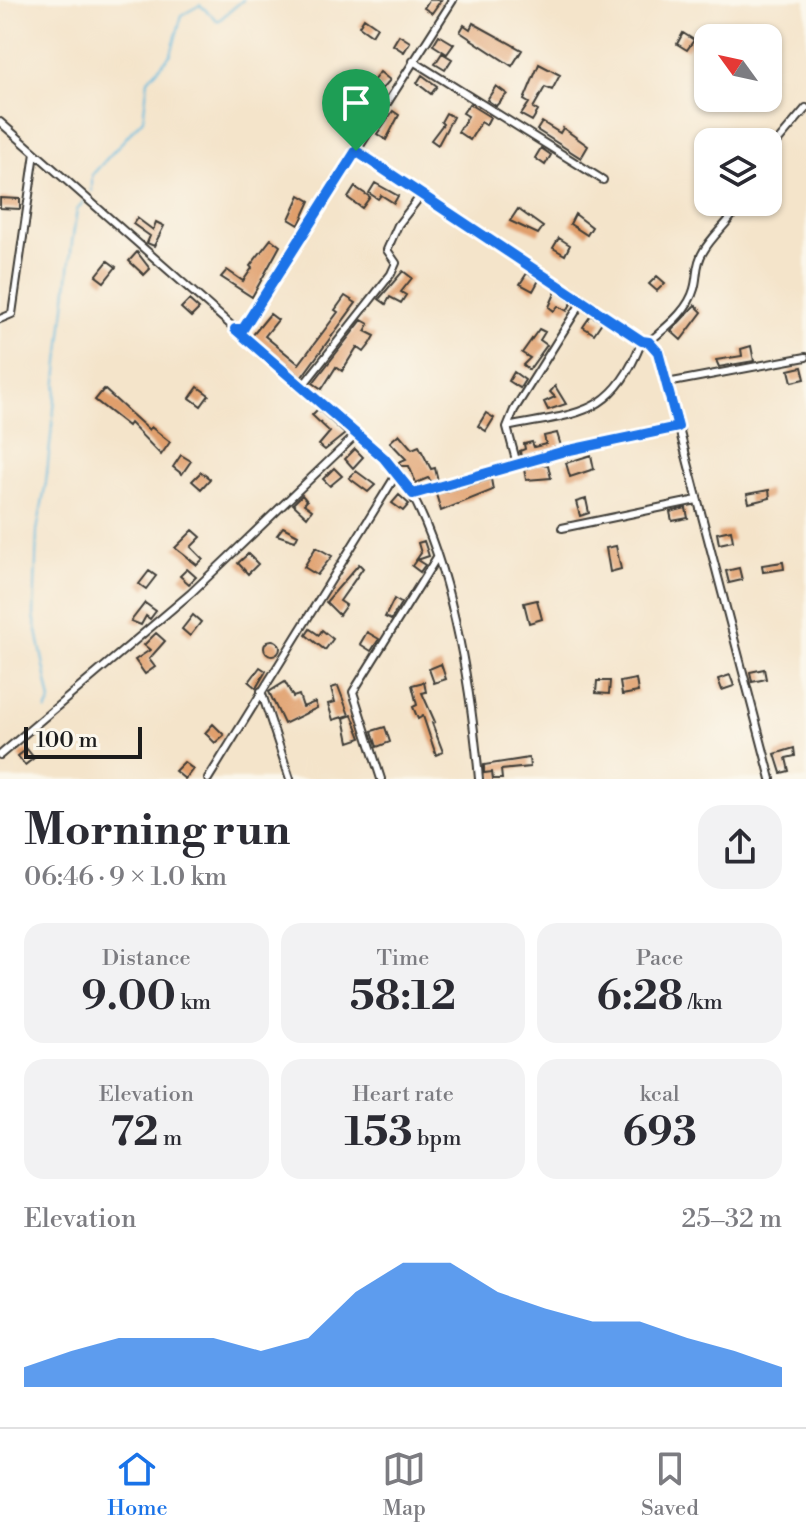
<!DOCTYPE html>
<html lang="en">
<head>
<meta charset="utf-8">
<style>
	body { margin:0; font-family:"Libre Bodoni",serif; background:#f2f2f3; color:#2b2b33; height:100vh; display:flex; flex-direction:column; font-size:30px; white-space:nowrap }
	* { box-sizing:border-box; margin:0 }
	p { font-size:26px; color:#7c7c81 }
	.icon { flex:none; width:44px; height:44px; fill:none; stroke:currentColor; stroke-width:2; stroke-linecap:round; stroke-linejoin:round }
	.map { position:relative; height:779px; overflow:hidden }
	.details { display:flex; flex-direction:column; background:#fff; flex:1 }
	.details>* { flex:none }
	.needle { width:52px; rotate:303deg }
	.buttons { position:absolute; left:694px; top:24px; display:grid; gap:16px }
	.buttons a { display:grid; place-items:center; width:88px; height:88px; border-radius:16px; background:#fff; box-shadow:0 2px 6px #0004; font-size:40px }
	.scale { position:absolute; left:24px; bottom:20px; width:118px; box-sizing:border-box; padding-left:8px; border:4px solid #1c1c1c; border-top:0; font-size:22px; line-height:28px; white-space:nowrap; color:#1c1c1c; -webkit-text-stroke:6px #fbf7ec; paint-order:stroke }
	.pin { position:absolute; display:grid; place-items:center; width:68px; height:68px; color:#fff; margin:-82px -34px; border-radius:50% 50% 50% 0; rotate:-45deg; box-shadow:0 0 8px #0007 }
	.pin .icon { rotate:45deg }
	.round { display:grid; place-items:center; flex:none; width:84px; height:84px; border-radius:24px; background:#f2f2f3 }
	.head { display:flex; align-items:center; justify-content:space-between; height:136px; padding:0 24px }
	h1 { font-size:44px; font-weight:800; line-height:60px }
	.figures { display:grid; grid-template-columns:repeat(3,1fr); gap:12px; height:136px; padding:8px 24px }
	.figures div { display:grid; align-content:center; border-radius:20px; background:#f2f2f3; text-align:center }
	.figures b { font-size:40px; font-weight:800 }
	.figures small { font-size:22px; font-weight:400 }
	.figures p { font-size:22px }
	.chart { height:224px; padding:16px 24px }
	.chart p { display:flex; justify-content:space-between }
	.chart svg { width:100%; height:144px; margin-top:8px; fill:#1a73e8; opacity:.7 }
	.dock { display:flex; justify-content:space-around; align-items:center; height:112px; border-top:2px solid #e1e1e2; background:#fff; font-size:22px; color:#7c7c81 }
	.dock a { display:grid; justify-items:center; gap:4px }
	.dock .on { color:#1a73e8 }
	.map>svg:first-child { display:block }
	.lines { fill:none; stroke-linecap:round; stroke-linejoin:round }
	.stream { stroke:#61b8de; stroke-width:2 }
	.building { fill:#e09f6c }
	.street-casing { stroke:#3c3a36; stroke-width:10 }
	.street { stroke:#fff; stroke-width:6 }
	.route-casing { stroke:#fff; stroke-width:16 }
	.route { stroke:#1a73e8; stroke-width:10 }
</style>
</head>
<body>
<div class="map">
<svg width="806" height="779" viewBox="0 0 806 779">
	<rect width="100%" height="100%" fill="#fbf7ec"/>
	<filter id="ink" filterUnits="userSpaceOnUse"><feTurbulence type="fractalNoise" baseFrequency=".0125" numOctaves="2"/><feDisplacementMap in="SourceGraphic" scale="16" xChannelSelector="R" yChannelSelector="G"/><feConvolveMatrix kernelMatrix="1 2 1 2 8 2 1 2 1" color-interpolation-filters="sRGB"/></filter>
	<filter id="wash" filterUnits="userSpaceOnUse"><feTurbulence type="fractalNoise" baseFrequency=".006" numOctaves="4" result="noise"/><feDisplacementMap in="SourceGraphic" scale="32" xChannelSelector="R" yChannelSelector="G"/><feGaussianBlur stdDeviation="1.8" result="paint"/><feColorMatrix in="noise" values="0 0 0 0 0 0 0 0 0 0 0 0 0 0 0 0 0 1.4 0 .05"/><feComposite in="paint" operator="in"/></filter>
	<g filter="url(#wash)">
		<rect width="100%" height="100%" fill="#f4e4ca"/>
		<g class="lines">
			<path class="stream" d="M92,191v-16l51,-56 5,-39 23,-26 11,-39 18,-10 18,16 25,-21
				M46,711l5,-10 -17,-85 3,-85 9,-49 26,-240 5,-32 7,-9"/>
		</g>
		<g id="blocks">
			<path class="building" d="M429,0h12l-9,13 -8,-5z
				M364,18l13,9 -5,8 -13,-9z
				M473,23l49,27 -10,16 -52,-34 4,-7 6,4z
				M683,33l11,7 -7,10 -10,-6z
				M399,35l11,7 -6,10 -11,-7z
				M439,35l15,9 -7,10 -14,-9z
				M442,53l10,6 -7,11 -10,-6z
				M539,64l21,11 -8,15 -7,-3 -12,21 5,3 -6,10 -11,-6 8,-12 -5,-3z
				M380,72l10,8 -8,9 -9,-8z
				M422,75l15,11 -6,8 -14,-11z
				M496,86l11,8 -11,12 -9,-6z
				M360,95l11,6 -19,31 -9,-6z
				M469,104l21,13 -4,8 -5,-3 -11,18 -12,-8 10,-16 -5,-3z
				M393,111l6,4 -13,25 -9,-6z
				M446,113l7,4 -15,28 -7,-5 12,-16 -2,-2z
				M542,122l18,11 3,-5 25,18 -7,12 -44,-28z
				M541,148l10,7 -6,10 -10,-7z
				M375,183l23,13 -4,7 -13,-8 -3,4 -9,-6z
				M355,187l15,10 -8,11 -14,-10z
				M300,195l10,6 -11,24 -10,-6z
				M0,198l20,1v10l-20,-1z
				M518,209l25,18 -5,7 -28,-13z
				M575,214l17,13 -5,8 -17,-11z
				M137,218l16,12 3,-8 8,4 -10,20 -7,-3 3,-7 -17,-12z
				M559,238l11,7 -5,10 -12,-7z
				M271,239l9,7 -28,51 -31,-20 6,-7 16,11 9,-13 -2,-2z
				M137,252l13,17 -6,6 -15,-14z
				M108,261l8,6 -12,15 -8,-6z
				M403,271l9,7 -11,14 5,3 -5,8 -11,-6 -4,7 -7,-5z
				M527,273l12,7 -6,11 -13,-7z
				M657,276l8,7 -8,8 -8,-7z
				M556,291l16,11 -5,9 -9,-5 -4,5 -5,-4z
				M345,296l11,7 -55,75 -49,-42 18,-22 8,6 -13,16 34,28 39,-52 -3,-2z
				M189,300l10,9 -8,8 -10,-9z
				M695,305l7,7 -21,28 -10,-9z
				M591,315l11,7 -8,12 -11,-7z
				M362,320l7,4 -4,7 10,5 -4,7 -7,9 -7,-5 -15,24 -6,-4 -14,22 -9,-6z
				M539,329l6,3 -5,8 7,5 -18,25 -6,-5 7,-7 -8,-5z
				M751,346l3,15 -35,6 -3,-7 26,-4 -1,-7z
				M802,367l3,12 -13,3 -3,-12z
				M514,372l11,8 -5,8 -11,-7z
				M555,386l11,18 -18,6 -4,-8 11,-5 -5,-5z
				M198,387l11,8 -8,11 -11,-8z
				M104,389l45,41 2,-3 19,15 -9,13 -31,-32 -2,3 -33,-26z
				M318,409l27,25 -20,16 -6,-5 11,-13 -18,-17z
				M486,413l8,5 -8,13 -8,-5z
				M557,433l4,13 -40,11 -1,-6 5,-2 -1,-5 8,-2 2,5 12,-3 -2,-8z
				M399,434l13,15 7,-3 12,23 4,-1 3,13 -6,1 -4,-4 -12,5 -7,-17h-8l-2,-4 7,-3 -16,-17z
				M355,449l8,8 -10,11 -8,-9z
				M181,455l10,6 -9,13 -9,-7z
				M591,455l3,14 -24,8 -4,-14z
				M540,464l8,1 3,13 -25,2 -2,-11z
				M334,468l8,8 -12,10 -7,-7z
				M356,471l19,14 -7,7 -19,-14z
				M201,472l9,7 -9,10 -9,-8z
				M491,479l2,11 -52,21 -5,-17z
				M769,490l1,8 -21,5 -2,-9z
				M302,495l5,6 -3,3 8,6 -5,7 -14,-13z
				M399,495l10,9 -6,7 -11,-8z
				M586,499l3,14 -9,3 -4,-14z
				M686,508l2,10 -16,3 -2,-9z
				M283,527l15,8 -3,6 -18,-6z
				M193,530l8,7 -10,10 12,12 -6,6 -22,-17z
				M731,530l2,11 -14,3 -2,-11z
				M424,541l5,15 -12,4 8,5 -5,7 -8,-6 9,-13 -3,-10z
				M616,546l5,23 -11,3 -4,-24z
				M316,547l16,9 -15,19 -13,-8z
				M248,554l10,10 -10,10 -10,-11z
				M783,562l1,7 -21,3 -1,-7z
				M359,564l4,4 -23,33 6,4 -7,10 -13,-13z
				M739,568l3,12 -13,3 -3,-12z
				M187,569l9,8 -7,7 -9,-8z
				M149,571l7,5 -10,13 -7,-5z
				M394,599l7,4 -10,17 -6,-3z
				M537,600l5,19 -13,4 -5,-20z
				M145,603l11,8 -6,8 -4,-3 -5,9 -10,-4z
				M193,615l8,7 -11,14 -8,-7z
				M310,629l9,6 3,-5 11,9 -8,11 -19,-15z
				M367,632l12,7 -8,12 -11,-7z
				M156,633l9,8 -16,18 6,8 -10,7 -10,-14 15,-10 -6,-5z
				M264 648a8 8 0 1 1 16 0a8 8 0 1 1-16 0Z
				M441,664l5,15 -12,4 -5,-14z
				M260,667l6,4 -10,17 -7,-6z
				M764,669l2,10 -14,3 -2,-10z
				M730,675l4,11 -12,4 -4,-11z
				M636,679l2,13 -16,3 -2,-13z
				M597,681h13l-1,13 -13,-1z
				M285,682l8,15 6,-2 4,12 12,-5 2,6 -33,16 -15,-32z
				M424,682l2,10 -4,1 13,29 -3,1 11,29 -7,3 -13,-39 -5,3 -5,-12 4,-2 -5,-20z
				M338,686l11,29 -16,5 -5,-16 7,-2 -4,-14z
				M352,715l9,23 -12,4 -5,-24z
				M213,724l11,11 -9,8 -10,-10z
				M385,727l5,15 -13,5 -5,-16z
				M794,748l1,8 -9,2 3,13 -8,2 -6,-19z
				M27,749l7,9 -9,7 -7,-9z
				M529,758l1,9 -29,3 1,9h-9l-1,-7 -8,1v-8z
				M184,762l9,7 -8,10 -10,-8z"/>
		</g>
	</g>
	<g filter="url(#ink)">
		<use href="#blocks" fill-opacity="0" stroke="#3c3a36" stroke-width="2"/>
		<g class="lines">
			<defs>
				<path id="street" d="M413,61l190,119
					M0,122l398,350c52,75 73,216 81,307
					M356,151l286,190 7,1
					M768,153l38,-45
					M741,202c-10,20 -28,32 -38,50 -8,13 -5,24 -9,37 -6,22 -28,38 -45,53l9,10 9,31 104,396
					M0,319l12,-5 23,-161
					M235,329h8l210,-329
					M667,383l139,-26
					M301,388l90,-114 5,-11 -9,-13 11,-25 24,-31
					M507,427c74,-15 105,-10 135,-86
					M517,464l-10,-37 7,-17 69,-110
					M413,494l152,-43 113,-24
					M562,528l135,-28
					M261,691l29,88
					M0,755l191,-162 166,-159
					M208,779l190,-307
					M381,779l-28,-87 84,-135"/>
			</defs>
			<use href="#street" class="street-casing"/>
			<use href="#street" class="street"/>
		</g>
	</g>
	<g class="lines" filter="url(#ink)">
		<defs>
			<path id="route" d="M356,151l286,190 7,1 9,10 20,75 -113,24 -152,43 -29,-36 -149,-129h8z"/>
		</defs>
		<use href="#route" class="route-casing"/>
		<use href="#route" class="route"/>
	</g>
</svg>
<div class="buttons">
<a><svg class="needle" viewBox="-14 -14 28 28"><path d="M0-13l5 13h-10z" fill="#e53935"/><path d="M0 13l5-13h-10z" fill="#7c7c81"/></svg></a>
<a><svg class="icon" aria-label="layers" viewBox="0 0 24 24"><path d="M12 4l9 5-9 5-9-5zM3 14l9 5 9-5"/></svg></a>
</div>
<div class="scale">100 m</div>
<div class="pin" style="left:356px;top:151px;background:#1e9e55"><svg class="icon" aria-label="arrive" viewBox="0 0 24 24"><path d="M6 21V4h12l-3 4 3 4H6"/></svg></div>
</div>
<section class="details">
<div class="head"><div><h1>Morning run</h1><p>06:46 · 9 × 1.0 km</p></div><a class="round"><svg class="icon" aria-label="share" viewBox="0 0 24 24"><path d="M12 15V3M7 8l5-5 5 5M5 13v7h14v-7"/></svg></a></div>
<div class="figures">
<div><p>Distance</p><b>9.00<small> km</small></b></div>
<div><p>Time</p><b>58:12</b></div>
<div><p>Pace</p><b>6:28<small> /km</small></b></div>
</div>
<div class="figures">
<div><p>Elevation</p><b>72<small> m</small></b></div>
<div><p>Heart rate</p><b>153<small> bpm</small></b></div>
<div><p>kcal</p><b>693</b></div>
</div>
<div class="chart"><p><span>Elevation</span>25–32 m</p>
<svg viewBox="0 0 160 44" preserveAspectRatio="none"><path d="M0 44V38L10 33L20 29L30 29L40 29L50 33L60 29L70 15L80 6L90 6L100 15L110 20L120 24L130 24L140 29L150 33L160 38V44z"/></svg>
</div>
</section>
<nav class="dock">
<a class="on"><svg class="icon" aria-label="home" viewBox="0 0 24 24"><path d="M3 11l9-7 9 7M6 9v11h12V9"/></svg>Home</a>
<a><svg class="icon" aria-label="map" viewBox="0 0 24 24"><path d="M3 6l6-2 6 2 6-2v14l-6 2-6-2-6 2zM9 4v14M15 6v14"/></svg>Map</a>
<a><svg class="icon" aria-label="saved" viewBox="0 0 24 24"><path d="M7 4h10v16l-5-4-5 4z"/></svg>Saved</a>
</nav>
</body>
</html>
